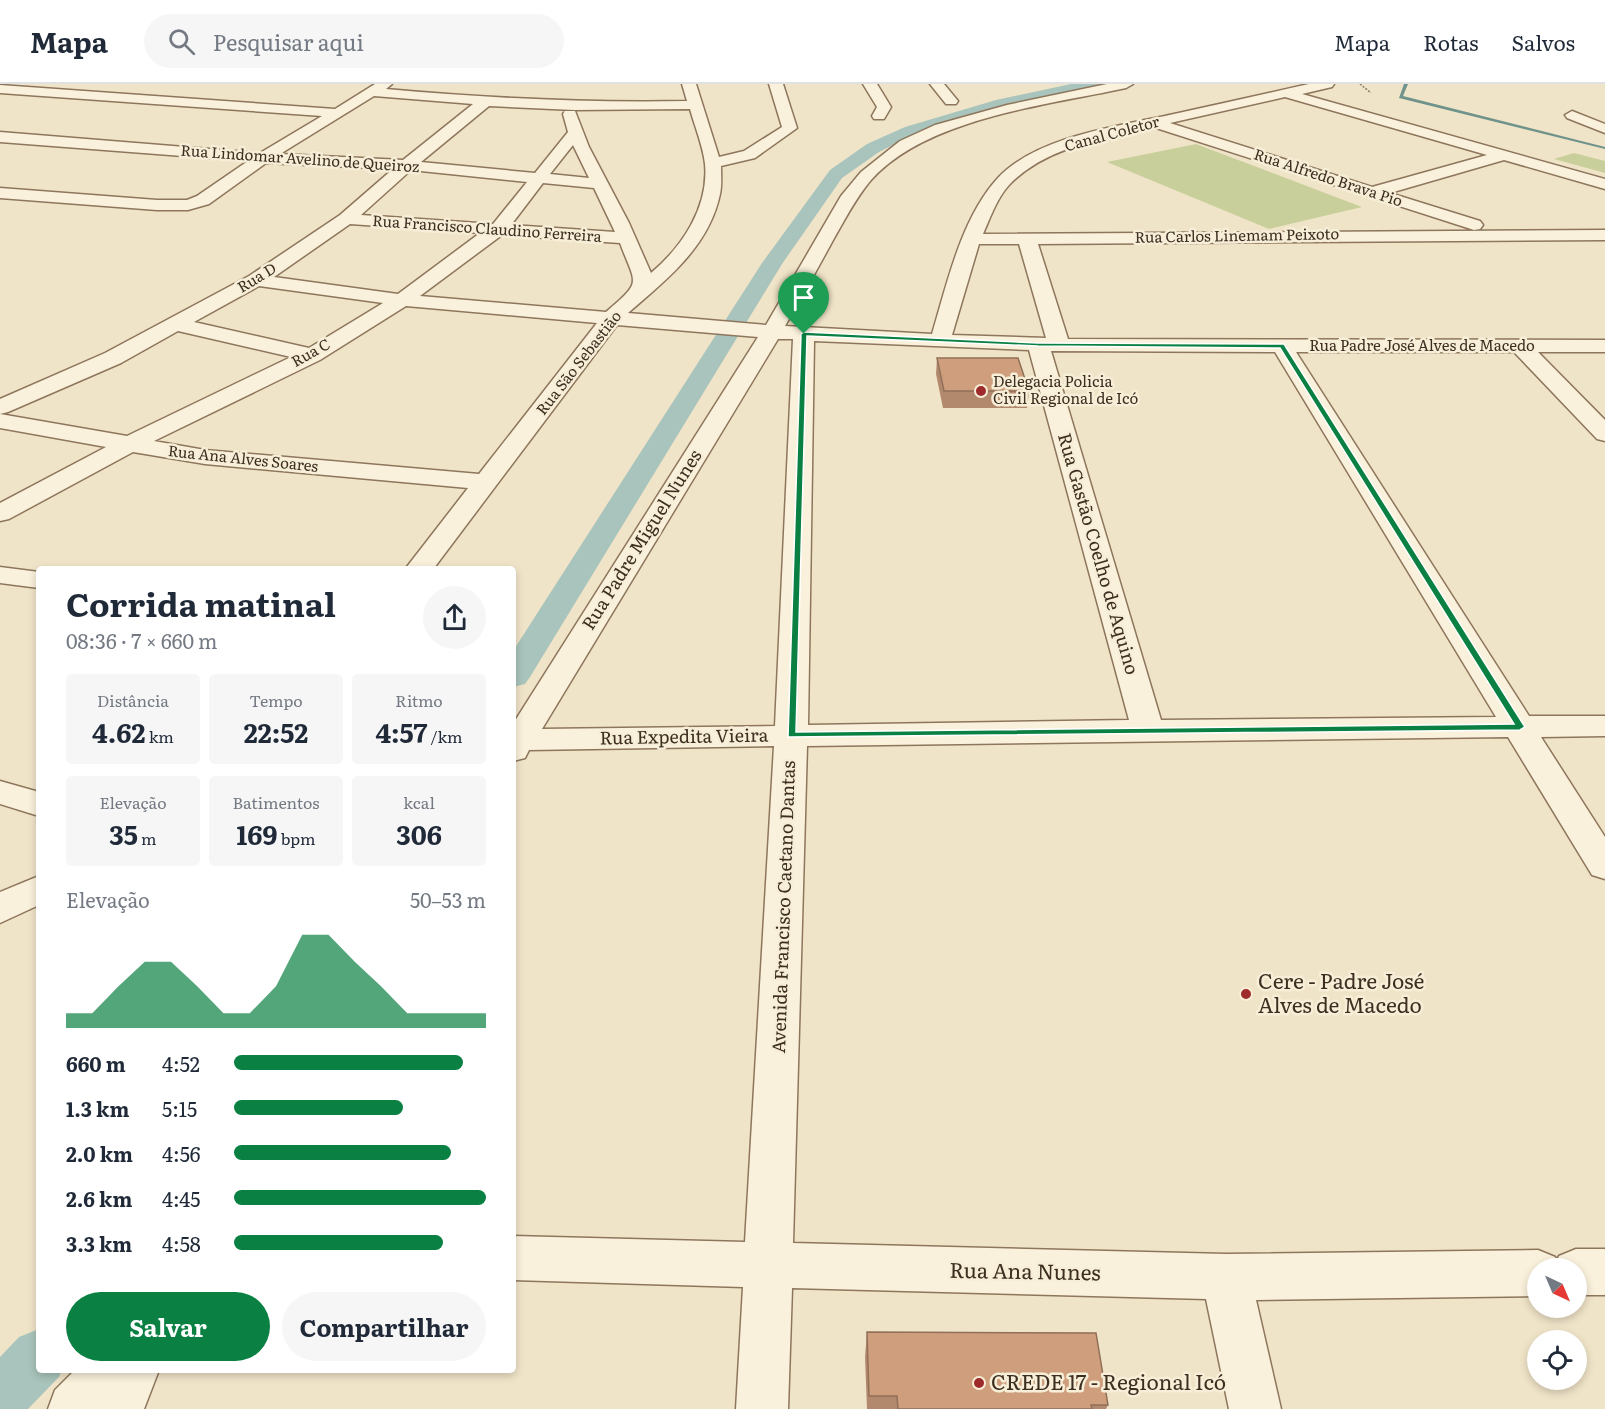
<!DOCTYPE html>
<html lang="pt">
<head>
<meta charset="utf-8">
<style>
	body { margin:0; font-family:Literata,serif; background:#f6f6f7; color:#1f2937; height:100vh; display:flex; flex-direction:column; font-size:22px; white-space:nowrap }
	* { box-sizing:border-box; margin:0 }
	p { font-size:20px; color:#747a83 }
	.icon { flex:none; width:33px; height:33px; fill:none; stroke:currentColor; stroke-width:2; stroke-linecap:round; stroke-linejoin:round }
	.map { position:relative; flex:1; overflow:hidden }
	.panel { position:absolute; left:36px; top:482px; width:480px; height:807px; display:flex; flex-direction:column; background:#fff; border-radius:6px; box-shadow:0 3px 9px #0003 }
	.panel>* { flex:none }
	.needle { width:39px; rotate:136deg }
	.fabs { position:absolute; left:1527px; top:1174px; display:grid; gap:12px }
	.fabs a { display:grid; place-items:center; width:60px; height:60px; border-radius:50%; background:#fff; box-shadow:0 3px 9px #0003; font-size:30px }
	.pin { position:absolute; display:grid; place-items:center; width:51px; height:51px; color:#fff; margin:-62px -26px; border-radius:50% 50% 50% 0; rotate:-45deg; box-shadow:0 0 6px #0007 }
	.pin .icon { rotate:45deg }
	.round { display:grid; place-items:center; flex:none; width:63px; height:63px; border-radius:32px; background:#f6f6f7 }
	.headline { display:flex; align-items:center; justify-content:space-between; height:102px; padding:0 30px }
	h1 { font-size:33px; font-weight:700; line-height:45px }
	.figures { display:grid; grid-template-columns:repeat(3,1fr); gap:9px; height:102px; padding:6px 30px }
	.figures div { display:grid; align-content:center; border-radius:6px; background:#f6f6f7; text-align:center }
	.figures b { font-size:26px; font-weight:700 }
	.figures small { font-size:16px; font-weight:400 }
	.figures p { font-size:16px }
	.chart { height:168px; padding:12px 30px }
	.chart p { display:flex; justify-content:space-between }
	.chart svg { width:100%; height:108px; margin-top:6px; fill:#0b8043; opacity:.7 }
	.button { display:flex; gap:12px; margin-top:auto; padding:12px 30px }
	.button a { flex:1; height:69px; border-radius:36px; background:#0b8043; color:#fff; font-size:24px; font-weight:700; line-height:69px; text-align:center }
	.button a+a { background:#f6f6f7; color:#1f2937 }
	ul { padding:0 30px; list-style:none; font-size:20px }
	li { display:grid; grid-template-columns:96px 72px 1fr; align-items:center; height:45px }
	li i { height:15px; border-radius:8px; background:#0b8043 }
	header { display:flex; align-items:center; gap:36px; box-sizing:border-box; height:84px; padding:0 30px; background:#fff; border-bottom:2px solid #e0e1e3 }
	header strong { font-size:28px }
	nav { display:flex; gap:33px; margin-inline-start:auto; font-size:21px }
	.search { width:420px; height:54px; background:#f6f6f7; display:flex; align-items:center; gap:15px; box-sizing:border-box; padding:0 21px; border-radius:33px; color:#747a83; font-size:22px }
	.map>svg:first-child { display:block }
	.green { fill:#c9cf9b }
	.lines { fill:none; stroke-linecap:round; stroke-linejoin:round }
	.stream { fill:#6f938a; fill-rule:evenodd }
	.canal { fill:#a9c4bc; fill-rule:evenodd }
	.minor-casing { stroke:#8d765c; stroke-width:3 }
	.path { stroke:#8d765c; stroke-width:1.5; stroke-dasharray:2 1.5; stroke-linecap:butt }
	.minor { fill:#faf1dc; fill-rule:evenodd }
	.wall { fill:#b2896c }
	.building { fill:#cf9f7d; stroke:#916f58; stroke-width:1.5 }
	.route { fill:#0b8043; stroke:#fff; stroke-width:1.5; fill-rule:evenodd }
	.poi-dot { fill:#9e2a2b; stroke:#f7eed8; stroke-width:2 }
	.labels { text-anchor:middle; stroke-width:5; stroke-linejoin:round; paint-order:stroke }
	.far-street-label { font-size:15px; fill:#3d2e20; stroke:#f7eed8 }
	.far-poi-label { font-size:15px; fill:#3d2e20; stroke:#f7eed8; text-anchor:start }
	.street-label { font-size:18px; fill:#3d2e20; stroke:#f7eed8 }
	.near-poi-label { font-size:21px; fill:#3d2e20; stroke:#f7eed8; text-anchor:start }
	.near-street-label { font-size:21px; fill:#3d2e20; stroke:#f7eed8 }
</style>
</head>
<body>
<header>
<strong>Mapa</strong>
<div class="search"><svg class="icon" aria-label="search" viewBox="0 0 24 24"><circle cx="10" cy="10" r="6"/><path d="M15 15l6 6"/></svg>Pesquisar aqui</div>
<nav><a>Mapa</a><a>Rotas</a><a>Salvos</a></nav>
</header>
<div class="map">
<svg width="1605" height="1325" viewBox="0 0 1605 1325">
	<rect width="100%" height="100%" fill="#f0e4c8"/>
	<path class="green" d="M1196,60l166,63 -93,22 -162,-67z
		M1574,69l31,8v12l-51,-14z"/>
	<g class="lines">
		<path class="stream" d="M1404,0h4l-5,12 202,51v2l-206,-51z"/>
		<path class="canal" d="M1071,0h28l-7,4 -88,19 -87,26 -38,19 -37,26 -60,86 -252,413 -5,7 -12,3v-36l249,-388 68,-93 37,-26 38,-17 91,-27z
			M39,1245v41h23l-3,7 -31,32h-28v-52l19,-20z"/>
		<defs>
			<path id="minor" d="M375,0h17l-6,5c100,9 200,14 301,12l-5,-17h14l23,73 25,-6 38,-24 -13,-43h14l14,44 -42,30 -34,8c0,9 1,19 -1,28 -11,53 -54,86 -92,119l138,12 75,-129 20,-24 39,-31 35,-16 72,-20 100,-21h26l-7,4c-78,17 -200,30 -255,92 -16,19 -27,41 -39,62 -15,28 -31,56 -47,84l147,8c15,-50 29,-115 65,-155 39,-43 123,-53 177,-65 45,-10 90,-20 135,-30h25l-2,3 -30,7 303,85v10l-101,-29 -114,33 90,28 3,4 -3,4 -6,1 -321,-103c-48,11 -108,20 -144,58 -12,13 -19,33 -26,49l622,-4v10l-567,4 30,95 537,1v12h-67l67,68v21l-8,-2 -83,-87h-218l233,364h76v20l-64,1 64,100v42l-13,-4 -84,-138 -701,9 -14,497 433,11 312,-4 17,7 2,4 2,-5 17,-7h29v46h-29v-26h-38v27l-282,4 25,109h-52l-23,-110 -414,-11 -4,121h-52l7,-122 -230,-7v-44l232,6 29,-496 -245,4 -4,8 -12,3v-37l245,-387 -141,-12 -183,243h-28l62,-80 -263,-24 -72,-12 -124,67 -9,2v-18l106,-56 -106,-19v-14l127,22 164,-79 -113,-26 -57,32 -113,49 -8,2v-15l105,-46 144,-77 91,-61 53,-46 -127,-6 -57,41 -21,6h-31l-157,-12v-10l157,12h30l10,-4 51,-35 -248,-19v-10l260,21 62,-37 -322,-23v-8l335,24zM374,12l99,8 -70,56 -123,-6zM1285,13l202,58 -115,32 -202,-64zM489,22l85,4 116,-1c5,18 13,37 15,55 4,43 -23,83 -54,109l-22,-50 -40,-76 -14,-36h-10l-2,3 5,18 -33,41 -114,-11zM573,61l16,33 -39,-4zM411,86l116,12 -34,42 -132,-9zM543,99l51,5 21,44 -104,-7zM350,140l130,9 -82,61 -124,-17zM502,151l118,8c16,43 23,37 -14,69l-186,-16zM979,160h40l27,94 -94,-3zM259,202l124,17 -74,45 -115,-26zM406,222l191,17 -118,151 -274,-24 -51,-9 166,-81zM778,255h15l-18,387 -233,3zM814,257l215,9 100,370 -321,5zM1051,267l224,1 221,365 -335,3z
				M863,0h14l14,23 -7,12h-10l-2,-3 5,-9z
				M930,0h14l14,17 -2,3h-10z
				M1572,27l33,13v9l-38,-15 -2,-3z
				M0,483l39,5v16l-39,-5z
				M0,697l39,11v24l-39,-12z
				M39,792v29l-39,18v-31z
				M75,1286h84l-15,39h-96l7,-19z"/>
		</defs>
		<use href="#minor" class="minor-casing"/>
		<path class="path" d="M1360,0l11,9"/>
		<use href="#minor" class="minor"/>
	</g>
	<path class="wall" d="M937,274l92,33 -2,17h-84l-7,-34z
		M867,1248l241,73 -2,4h-239l-2,-52z"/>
	<path class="building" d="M937,274h81l11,33h-85z
		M867,1248l229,1 12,72h-17l1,4h-194l-1,-13h-28z"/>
	<path class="route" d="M804,248l234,11 246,1 241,383 -5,3 -732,7 13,-403zM807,252l231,10 242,2 234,376 -718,8z"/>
	<g class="poi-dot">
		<circle cx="981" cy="307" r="6"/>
		<circle cx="1246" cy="910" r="6"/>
		<circle cx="979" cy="1299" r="6"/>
	</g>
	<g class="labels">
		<g class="far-street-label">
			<text transform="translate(1112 50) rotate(-15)" y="5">Canal Coletor</text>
			<text transform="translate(300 75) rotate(4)" y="5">Rua Lindomar Avelino de Queiroz</text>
			<text transform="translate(1328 94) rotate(18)" y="5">Rua Alfredo Brava Pio</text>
			<text transform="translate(487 145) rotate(4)" y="5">Rua Francisco Claudino Ferreira</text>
			<text transform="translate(1237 152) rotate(-1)" y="5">Rua Carlos Linemam Peixoto</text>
			<text transform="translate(257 194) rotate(-31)" y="5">Rua D</text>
			<text x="1422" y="267">Rua Padre José Alves de Macedo</text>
			<text transform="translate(311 269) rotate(-29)" y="5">Rua C</text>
			<text transform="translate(579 279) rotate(-52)" y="5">Rua São Sebastião</text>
			<text transform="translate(243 375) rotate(6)" y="5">Rua Ana Alves Soares</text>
		</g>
		<g class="far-poi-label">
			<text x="993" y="303">Delegacia Policia<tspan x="993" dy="17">Civil Regional de Icó</tspan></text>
		</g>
		<g class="street-label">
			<text transform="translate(642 456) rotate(-58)" y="6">Rua Padre Miguel Nunes</text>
			<text transform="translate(1098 470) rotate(74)" y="6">Rua Gastão Coelho de Aquino</text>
			<text transform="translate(684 653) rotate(-1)" y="6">Rua Expedita Vieira</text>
			<text transform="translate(784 823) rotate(-88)" y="6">Avenida Francisco Caetano Dantas</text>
		</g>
		<g class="near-poi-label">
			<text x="1258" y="905">Cere - Padre José<tspan x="1258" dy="24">Alves de Macedo</tspan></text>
			<text x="991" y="1306">CREDE 17 - Regional Icó</text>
		</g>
		<g class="near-street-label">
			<text transform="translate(1025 1188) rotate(1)" y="7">Rua Ana Nunes</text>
		</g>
	</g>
</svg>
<div class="fabs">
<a><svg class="needle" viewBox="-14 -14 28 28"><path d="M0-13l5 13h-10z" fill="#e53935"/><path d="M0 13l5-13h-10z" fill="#747a83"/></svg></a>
<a><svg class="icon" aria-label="locate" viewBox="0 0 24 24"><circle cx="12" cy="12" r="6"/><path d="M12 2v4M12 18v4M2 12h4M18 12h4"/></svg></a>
</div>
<div class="pin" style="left:804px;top:250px;background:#1e9e55"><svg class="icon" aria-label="arrive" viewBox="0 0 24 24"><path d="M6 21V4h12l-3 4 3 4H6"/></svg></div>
<section class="panel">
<div class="headline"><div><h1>Corrida matinal</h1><p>08:36 · 7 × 660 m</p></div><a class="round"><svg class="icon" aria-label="share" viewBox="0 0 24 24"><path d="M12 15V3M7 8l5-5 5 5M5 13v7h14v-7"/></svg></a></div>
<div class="figures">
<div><p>Distância</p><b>4.62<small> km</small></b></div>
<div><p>Tempo</p><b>22:52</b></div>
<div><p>Ritmo</p><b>4:57<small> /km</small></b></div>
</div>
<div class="figures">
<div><p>Elevação</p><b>35<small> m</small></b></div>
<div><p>Batimentos</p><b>169<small> bpm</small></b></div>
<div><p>kcal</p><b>306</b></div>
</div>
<div class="chart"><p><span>Elevação</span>50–53 m</p>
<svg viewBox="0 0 160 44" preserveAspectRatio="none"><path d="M0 44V38L10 38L20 27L30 17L40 17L50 27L60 38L70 38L80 27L90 6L100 6L110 17L120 27L130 38L140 38L150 38L160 38V44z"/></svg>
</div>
<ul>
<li><b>660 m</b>4:52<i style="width:91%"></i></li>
<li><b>1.3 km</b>5:15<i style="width:67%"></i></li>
<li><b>2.0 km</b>4:56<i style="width:86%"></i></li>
<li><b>2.6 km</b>4:45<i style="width:100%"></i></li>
<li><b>3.3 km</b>4:58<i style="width:83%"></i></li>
</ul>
<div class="button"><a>Salvar</a><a>Compartilhar</a></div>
</section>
</div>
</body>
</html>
